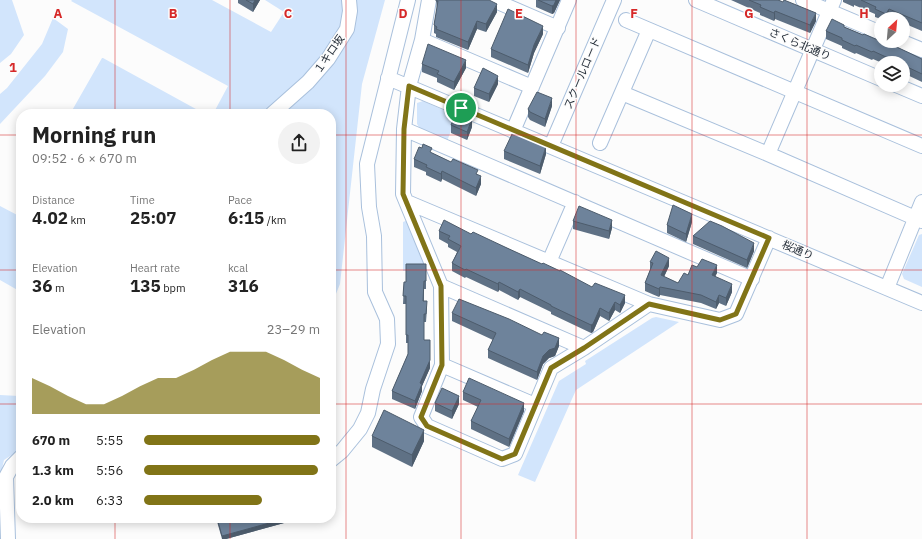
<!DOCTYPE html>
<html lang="en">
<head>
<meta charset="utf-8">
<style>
	body { margin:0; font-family:"IBM Plex Sans","Noto Sans JP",sans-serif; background:#f2f2f2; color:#222; height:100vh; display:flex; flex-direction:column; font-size:15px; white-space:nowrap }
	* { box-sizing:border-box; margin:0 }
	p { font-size:13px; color:#767676 }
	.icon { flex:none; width:22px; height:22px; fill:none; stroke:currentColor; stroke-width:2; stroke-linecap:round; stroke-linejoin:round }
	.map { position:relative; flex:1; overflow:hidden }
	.side { position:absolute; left:16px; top:109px; width:320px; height:414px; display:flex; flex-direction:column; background:#fff; border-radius:16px; box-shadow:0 2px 10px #0003 }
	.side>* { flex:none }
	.needle { width:26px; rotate:26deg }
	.fabs { position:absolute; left:874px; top:12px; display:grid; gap:8px }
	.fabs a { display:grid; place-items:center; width:36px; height:36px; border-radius:50%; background:#fff; box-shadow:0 2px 10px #0003; font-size:20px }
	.pin { position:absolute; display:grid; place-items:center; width:34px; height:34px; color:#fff; margin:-17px; border:2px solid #fff; border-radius:50%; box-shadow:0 1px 4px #0007 }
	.round { display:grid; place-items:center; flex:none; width:42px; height:42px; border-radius:21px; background:#f2f2f2 }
	.overview { display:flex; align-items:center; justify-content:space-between; height:68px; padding:0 16px }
	h1 { font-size:22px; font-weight:700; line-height:30px }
	.metrics { display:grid; grid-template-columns:repeat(3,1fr); gap:6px; height:68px; padding:4px 16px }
	.metrics div { display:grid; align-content:center }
	.metrics b { font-size:17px; font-weight:700 }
	.metrics small { font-size:11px; font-weight:400 }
	.metrics p { font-size:11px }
	.chart { height:112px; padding:8px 16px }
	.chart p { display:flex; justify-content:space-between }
	.chart svg { width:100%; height:72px; margin-top:4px; fill:#817417; opacity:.7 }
	ul { padding:0 16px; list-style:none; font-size:13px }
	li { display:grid; grid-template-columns:64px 48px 1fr; align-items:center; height:30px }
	li i { height:10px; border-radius:5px; background:#817417 }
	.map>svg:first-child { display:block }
	.green { fill:#d2e5fc }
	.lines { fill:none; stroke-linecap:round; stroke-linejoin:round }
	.street-casing { stroke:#a9c0dc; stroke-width:16 }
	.street { stroke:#fff; stroke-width:14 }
	.wall { fill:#5f7185 }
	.shaded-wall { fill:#4d5c6c }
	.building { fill:#6e839b; stroke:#4d5c6c }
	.route-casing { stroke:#fff; stroke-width:8 }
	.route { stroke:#817417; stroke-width:5 }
	.grid { fill:none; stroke:#d62828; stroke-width:1; stroke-opacity:0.55 }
	.labels { text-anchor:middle; stroke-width:3; stroke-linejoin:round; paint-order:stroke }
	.street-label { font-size:11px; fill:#27303b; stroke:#fcfcfc }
	.grid-label { font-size:13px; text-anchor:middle; font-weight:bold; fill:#d62828; stroke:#fcfcfc; stroke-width:3; stroke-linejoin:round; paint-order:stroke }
</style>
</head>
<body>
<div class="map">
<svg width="922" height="539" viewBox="0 0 922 539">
	<rect width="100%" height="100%" fill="#fcfcfc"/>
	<path class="green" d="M0,0h12l12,35 -13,19 -11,9z
		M72,0h140l59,32 13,-20 -19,-12h120l-23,84 -22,200 -9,22v-192h-118l15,-28 -157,-85z
		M53,18l15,11 -5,23 -18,24 -45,48v-30l7,-6 35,-44z
		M102,58h1l102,56h-135z
		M423,101l34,15 -10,25 -27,-12 -3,-5v-21z
		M0,206l21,11v75l-21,-12z
		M408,220l21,51h-26v-49z
		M922,234v53l-18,-8 -2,-5 17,-39z
		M656,317l23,5 -103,68 -41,92 -17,-7 41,-94 27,-17 -1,-3 67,-43z
		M21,393v56l-17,11 -4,17v36v-118l19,1z"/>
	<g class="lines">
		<defs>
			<path id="street" d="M429,0l-7,40 -13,46 -5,43 -1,65 38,92 1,79 -21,52 6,9 75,33 13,-5 36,-86 33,-20 65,-44 71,16 16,-6 33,-76
				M493,0l65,28
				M696,0l185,79
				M803,0l78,33
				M626,20l296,126
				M422,40l110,47
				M900,41l22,9
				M388,78l534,225
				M896,85l26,11
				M622,93l146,61 154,67
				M272,114l36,-32 20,-23 19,-30 3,-18 -1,-11
				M404,129l348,150
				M513,131l56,-131
				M600,143l49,-113
				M551,146l63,-146
				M768,154l66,-154
				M407,202l242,102
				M549,262l26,-60
				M441,286l143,62
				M887,288l35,-86
				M442,365l93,40
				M331,460l11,-9 18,-22 8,-16 5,-24 15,-45 -1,-25 -12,-27 -1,-56 -5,-29 -2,-43 41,-164
				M8,539l-2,-62 6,-11 9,-9"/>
		</defs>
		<use href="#street" class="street-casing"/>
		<use href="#street" class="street"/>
	</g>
	<path class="wall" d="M238,0h22l-7,12 -15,-9z
		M436,0l61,12 -11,20 -9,-3 -9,21 -32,-13v-3l-2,-1v-8l3,-16z
		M536,0h24l-6,13 -2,1 -16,-7z
		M731,0h47l38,21 -6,12 -35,-14 -1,2 -14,-6v-2z
		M843,0h79v31l-19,-8v-4h-9l-5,-2 -1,2h-7l-6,-2v-3l-21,-9v2l-11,-5z
		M844,27l78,32v23l-19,-9v-10h-21l-9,-4 -1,1 -16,-7 -1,1 -13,-6v-2l-16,-7v-8z
		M543,34l-9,19 -6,20 -37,-16v-8z
		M422,64l44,4 -12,22 -17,-8v-4l-15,-6z
		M498,84l-9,18 -15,-6v-8z
		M552,106l-7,21 -15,-7 -2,-3v-8z
		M451,125l21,2 -5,13 -16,-7z
		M504,151l42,3 -6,20 -36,-15z
		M432,153l46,22 3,9 -5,12 -34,-17 -1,3 -15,-7v-3l-12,-5v-8z
		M573,221l39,7 -3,11 -36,-10z
		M692,222l-6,20 -19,-9v-8z
		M439,231l32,3 36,14 118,55 -5,10 -5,-3 -6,11 -9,-5 -7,16 -2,1 -40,-19v-2l-31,-15 -2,3 -19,-10 -1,2 -32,-15 -1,1 -13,-7v-8l5,-11 -9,-5v-3l-9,-5z
		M693,236l61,15 -7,17 -54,-24z
		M650,262l19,4 -5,11 14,6 19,-16 20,6 -2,3 17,16 -6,14 -7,-3 -3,6 -15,-6 -41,-8 -1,2 -14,-6v-8l5,-13z
		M426,264v25h-2v12l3,8 -1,13h-2v18l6,28 -8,18v5l-7,18 -23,-10v-8l16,-37v-11h-2v-39h-3l1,-22h2z
		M452,313l107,33 -4,10 -6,2 -6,6 -6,16 -49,-22v-8l5,-10 -41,-19z
		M463,392l61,19 -15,36 -38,-18v-8l7,-14 -15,-7z
		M435,403l24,1 -7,15 -17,-8z
		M372,436l52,5 -12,26 -40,-20z
		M216,518h68v5l-58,16h-4z"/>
	<path class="shaded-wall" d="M255,0h5l-7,12v-8z
		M556,0h4l-6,13 -2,1v-8z
		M497,4v8l-11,20v-8z
		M889,9v8l-1,2h-2v-5z
		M775,11v8l-1,2v-8z
		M816,13v8l-6,12v-8z
		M477,21v8l-9,21v-8z
		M543,26v8l-9,19 -6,20v-8l6,-20z
		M466,60v8l-12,22v-8z
		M498,76v8l-9,18v-8z
		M552,98v8l-7,21v-8z
		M472,119v8l-5,13v-8z
		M546,146v8l-6,20v-8z
		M442,171v8l-1,3v-8z
		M481,176v8l-5,12v-8z
		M692,214v8l-6,20v-8z
		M612,220v8l-3,11v-8z
		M754,243v8l-7,17v-8z
		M669,258v8l-8,17v-8z
		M717,265v8l-5,10v-8z
		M499,282v8l-1,2v-8z
		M732,284v8l-6,14v-8z
		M660,287v8l-1,2v-8z
		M520,289v8l-2,3v-8z
		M625,295v8l-5,10v-8z
		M719,295v8l-3,6v-7z
		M615,302v8l-6,11v-8z
		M600,308v8l-7,16 -2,1v-8z
		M559,338v8l-4,10 -6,2 -6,6 -6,16v-8l6,-16z
		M430,360v8l-8,18v5l-7,18v-8l5,-18z
		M459,396v8l-7,15v-8z
		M524,403v8l-15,36v-8z
		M424,430v11l-12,26v-12z
		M284,519v4l-58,16h-4v-3z"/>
	<path class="building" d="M246,0h9l-2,4z
		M436,0h53l8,4 -11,20 -9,-3 -9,21 -32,-13 1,-2 -3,-2 4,-24h-2z
		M538,0h18l-2,5 -2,1z
		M749,0h29l5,2 1,-2 32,13 -6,12 -35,-14 -1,2 -14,-6 1,-2z
		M861,0h61v23l-33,-14 -3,5 -11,-5 1,-2z
		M508,9l35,17 -9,19 -6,20 -37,-16z
		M832,19l12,6v2l19,8 1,-1 16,7 1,-1v1h3l38,18v15l-19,-9v-2h-4l-26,-12 -1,1 -16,-7 -1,1 -13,-6v-2l-16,-7z
		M428,44l38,16 -12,22 -17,-8 2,-3 -17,-7z
		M483,68l15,8 -9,18 -15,-6z
		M537,92l15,6 -7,21 -15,-7 -2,-3z
		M457,112l15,7 -5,13 -16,-7z
		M513,132l33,14 -6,20 -36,-15z
		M423,144l9,4 -2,4 21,10 2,-3 25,11 -2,4 5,2 -5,12 -34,-17 -1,3 -15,-7 1,-2 -13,-6 5,-12 3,1z
		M673,205l19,9 -6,20 -19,-9z
		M579,206l33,14 -3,11 -36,-10z
		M444,220l27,14 2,-2 34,16 35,16 1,-1 17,8v-1l32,17 3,-4 30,12 -5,10 -5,-3 -6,11 -9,-5 -7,16 -2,1 -40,-19v-1l-31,-16 -2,3 -19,-10 -1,2 -32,-15 -1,1 -13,-7 9,-17 -13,-7 2,-3 -11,-5z
		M710,221l12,5 32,17 -7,17 -54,-24z
		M656,251l13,7 -8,17 17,8 6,-10 4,2 4,-10 5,2 5,-8 15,6 -5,10 20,9 -6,14 -7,-3 -3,7 -15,-7 -41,-8 -1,2 -14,-6 8,-20 -3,-1z
		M406,264h20v17h-2l-1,20h4l-1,13h-2v26h6v20l-10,23 2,1 -7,17 -23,-10 16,-37v-19h-2v-39h-3l1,-14h2z
		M459,299l50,20 33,16 2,-3 15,6 -4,10 -6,2 -6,6 -6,16 -49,-22 8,-17 -44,-20z
		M469,378l55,25 -15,36 -38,-18 10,-21 -18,-8z
		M442,388l17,8 -7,15 -17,-8z
		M384,410l40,20 -12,25 -40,-19z
		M217,518h67v1l-62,17z"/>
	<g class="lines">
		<defs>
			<path id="route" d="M409,86l360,152 -33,76 -16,6 -71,-16 -65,44 -33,20 -36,86 -13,5 -75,-33 -6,-9 21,-52 -1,-79 -38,-92 1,-65z"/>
		</defs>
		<use href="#route" class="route-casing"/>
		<use href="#route" class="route"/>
	</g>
	<path class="grid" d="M115,0v114M230,0v114M346,0v539M461,0v539M576,0v539M692,0v539M807,0v539M0,135h21M331,135h591M0,270h21M331,270h591M0,404h21M331,404h591M115,518v21M230,518v21"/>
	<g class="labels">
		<g class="street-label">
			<text transform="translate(800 44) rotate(23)" y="4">さくら北通り</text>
			<text transform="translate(329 54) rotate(-55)" y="4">１キロ坂</text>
			<text transform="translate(582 73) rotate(-67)" y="4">スクールロード</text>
			<text transform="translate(798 250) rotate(23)" y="4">桜通り</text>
		</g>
	</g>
	<g class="grid-label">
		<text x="58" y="18">A</text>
		<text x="173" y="18">B</text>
		<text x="288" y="18">C</text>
		<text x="403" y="18">D</text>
		<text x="519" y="18">E</text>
		<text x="634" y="18">F</text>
		<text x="749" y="18">G</text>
		<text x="864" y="18">H</text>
		<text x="13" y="72">1</text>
	</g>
</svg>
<div class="fabs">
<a><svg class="needle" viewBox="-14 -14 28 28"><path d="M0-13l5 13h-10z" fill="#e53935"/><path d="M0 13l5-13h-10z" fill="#767676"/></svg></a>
<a><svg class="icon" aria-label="layers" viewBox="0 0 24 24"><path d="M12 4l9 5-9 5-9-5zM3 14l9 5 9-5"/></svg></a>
</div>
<div class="pin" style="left:461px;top:108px;background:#1e9e55"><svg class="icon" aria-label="arrive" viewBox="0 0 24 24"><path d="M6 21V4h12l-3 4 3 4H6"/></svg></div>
<section class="side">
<div class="overview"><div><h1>Morning run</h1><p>09:52 · 6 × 670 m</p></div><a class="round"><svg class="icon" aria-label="share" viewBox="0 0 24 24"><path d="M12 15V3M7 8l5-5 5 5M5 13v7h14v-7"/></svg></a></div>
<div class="metrics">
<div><p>Distance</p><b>4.02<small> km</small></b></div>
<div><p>Time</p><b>25:07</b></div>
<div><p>Pace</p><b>6:15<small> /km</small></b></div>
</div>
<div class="metrics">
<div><p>Elevation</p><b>36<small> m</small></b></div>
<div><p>Heart rate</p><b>135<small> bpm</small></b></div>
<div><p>kcal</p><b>316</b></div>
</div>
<div class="chart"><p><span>Elevation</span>23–29 m</p>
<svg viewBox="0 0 160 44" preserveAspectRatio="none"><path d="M0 44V22L10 27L20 33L30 38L40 38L50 33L60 27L70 22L80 22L90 17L100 11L110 6L120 6L130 6L140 11L150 17L160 22V44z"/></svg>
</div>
<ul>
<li><b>670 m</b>5:55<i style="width:100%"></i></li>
<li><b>1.3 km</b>5:56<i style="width:99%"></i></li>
<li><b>2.0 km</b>6:33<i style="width:67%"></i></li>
</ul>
</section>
</div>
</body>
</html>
